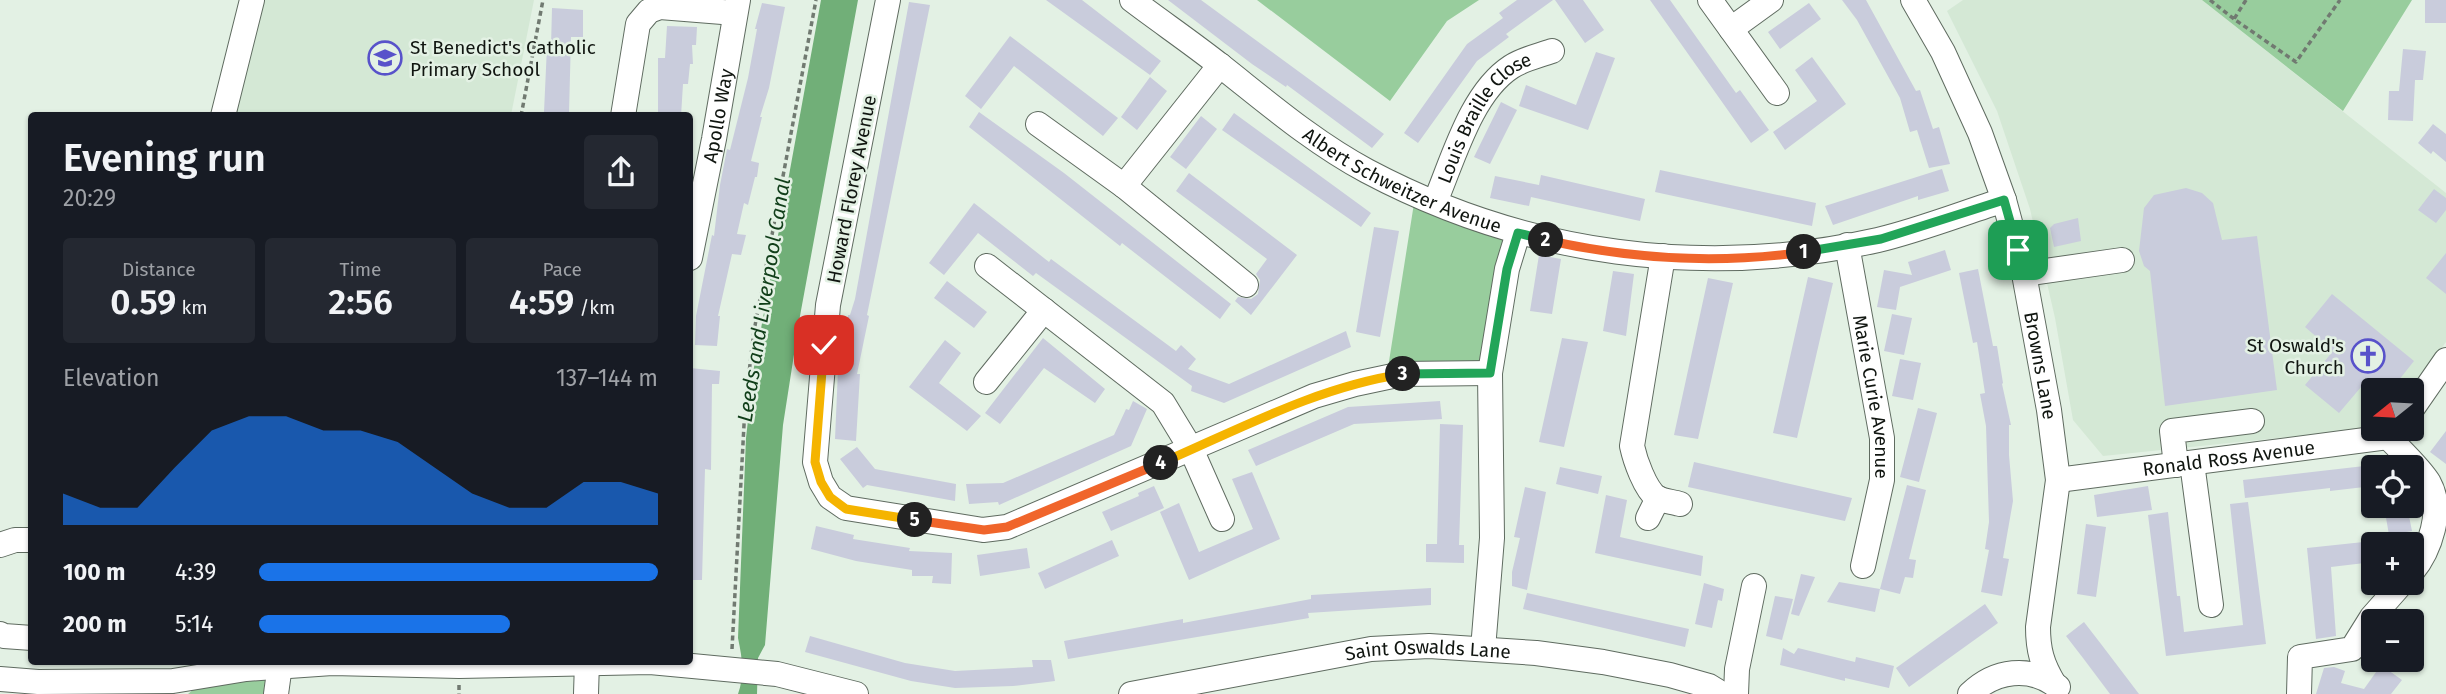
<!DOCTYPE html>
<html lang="en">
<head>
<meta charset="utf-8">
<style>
	body { margin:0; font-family:"Fira Sans",sans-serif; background:#242831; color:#f1f3f6; height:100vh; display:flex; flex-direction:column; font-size:26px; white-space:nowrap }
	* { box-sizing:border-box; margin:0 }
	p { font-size:23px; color:#9ea1a6 }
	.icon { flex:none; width:38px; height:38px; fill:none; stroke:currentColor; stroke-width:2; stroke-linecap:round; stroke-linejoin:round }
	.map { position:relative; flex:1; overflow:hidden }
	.side { position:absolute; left:28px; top:112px; width:665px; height:553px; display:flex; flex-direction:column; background:#171b24; border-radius:7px; box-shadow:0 2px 5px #0004 }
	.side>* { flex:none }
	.needle { width:46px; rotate:252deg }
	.fabs { position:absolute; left:2361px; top:378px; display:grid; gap:14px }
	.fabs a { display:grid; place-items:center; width:63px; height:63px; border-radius:7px; background:#171b24; box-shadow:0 2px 5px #0004; font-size:35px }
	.pin { position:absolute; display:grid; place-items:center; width:60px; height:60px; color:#fff; margin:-30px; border-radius:14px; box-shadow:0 4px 10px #0006 }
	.km { position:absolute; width:35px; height:35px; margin:-18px; border-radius:50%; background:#222; color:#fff; font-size:19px; line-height:35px; text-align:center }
	.round { display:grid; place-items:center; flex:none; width:74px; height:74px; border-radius:7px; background:#242831 }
	.headline { display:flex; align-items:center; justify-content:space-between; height:119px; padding:0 35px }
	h1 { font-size:38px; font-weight:600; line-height:52px }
	.metrics { display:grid; grid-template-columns:repeat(3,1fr); gap:10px; height:119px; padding:7px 35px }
	.metrics div { display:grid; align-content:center; border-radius:7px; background:#242831; text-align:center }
	.metrics b { font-size:35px; font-weight:600 }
	.metrics small { font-size:19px; font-weight:400 }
	.metrics p { font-size:19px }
	.chart { height:196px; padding:14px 35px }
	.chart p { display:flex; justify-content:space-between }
	.chart svg { width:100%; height:126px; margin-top:7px; fill:#1a73e8; opacity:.7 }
	ul { padding:0 35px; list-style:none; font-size:23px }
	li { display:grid; grid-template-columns:112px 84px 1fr; align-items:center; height:52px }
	li i { height:18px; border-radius:9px; background:#1a73e8 }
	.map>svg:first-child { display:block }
	.built { fill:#d4e8d5 }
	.green { fill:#98cd9d }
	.water { fill:#71af78 }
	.building { fill:#c9ccdc }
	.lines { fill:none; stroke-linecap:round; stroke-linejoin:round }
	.minor-casing { stroke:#5f6b60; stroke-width:26 }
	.path { stroke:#717a71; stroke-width:3.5; stroke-dasharray:5 3.5; stroke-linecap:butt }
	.minor { stroke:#fff; stroke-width:24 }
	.split-1-casing { stroke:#fff; stroke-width:14 }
	.split-2-casing { stroke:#fff; stroke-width:14 }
	.split-3-casing { stroke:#fff; stroke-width:14 }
	.split-4-casing { stroke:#fff; stroke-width:14 }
	.split-5-casing { stroke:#fff; stroke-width:14 }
	.split-6-casing { stroke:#fff; stroke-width:14 }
	.split-1 { stroke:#22a559; stroke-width:9 }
	.split-2 { stroke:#f0652b; stroke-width:9 }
	.split-3 { stroke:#22a559; stroke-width:9 }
	.split-4 { stroke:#f5b400; stroke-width:9 }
	.split-5 { stroke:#f0652b; stroke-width:9 }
	.split-6 { stroke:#f5b400; stroke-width:9 }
	.labels { text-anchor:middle; stroke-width:5; stroke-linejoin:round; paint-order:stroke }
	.poi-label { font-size:19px; fill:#101510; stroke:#e3f1e4; text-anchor:start }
	.street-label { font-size:19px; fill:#101510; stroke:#e3f1e4 }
	.water-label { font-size:21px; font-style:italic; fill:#103e19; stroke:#e3f1e4 }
</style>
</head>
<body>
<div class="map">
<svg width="2446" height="694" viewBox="0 0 2446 694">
	<rect width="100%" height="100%" fill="#e3f1e4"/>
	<path class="built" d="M260,0h274l-23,115 -275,1z
		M1963,0h239l244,193v149l-35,48h-38v35l-16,5 -254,26 -30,-36 -18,-102 -25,-109 -33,-98 -50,-100z"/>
	<path class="green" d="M1257,0h222l-32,21 -57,80z
		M2202,0h210l-69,111z
		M1415,197l99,38 -27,133 -100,6z
		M270,677l-2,17h-80l7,-6z"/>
	<path class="water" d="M821,0h37l-58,316 -17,109 -18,220 -7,13 -1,36h-19c7,-20 4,-37 0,-56l8,-200 8,-71z"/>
	<path class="building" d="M1046,0h36l79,61 -11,14z
		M1168,0h33l183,134 -12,14 -85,-63 -1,2 -34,-23z
		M1517,0h36l-47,34 3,3 -32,24 -59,82 -14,-10 63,-89 36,-26 -4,-5z
		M1555,0h28l21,30 -19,13z
		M1650,0h20l66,93 4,-3 29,40 -18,13z
		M1842,0h24l50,91 4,-1 13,39 6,-2 11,37 -21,4 -12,-38 -7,2 -10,-34 -43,-78z
		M2425,0h21v23h-21z
		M909,2l21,3 -63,310 2,1 -12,58h3l-4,67 -21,-2 3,-69 10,-55h2l5,-16z
		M762,3l23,4 -16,81 -9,29h2l-11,44 8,2 -2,14h-2l-7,28 -4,-2 -7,31 9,1 -5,20 -9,-1 -14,62h2l-3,30 -22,-1 1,-29 16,-81 2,1 6,-51 7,-36 3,1 18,-72 9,-49h-2z
		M1809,3l12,16 -41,30 -12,-17z
		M552,8l31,2v27h-12l-2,76 -25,-1 3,-66h4z
		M667,26l30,1 -1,18h-4l1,19h-3l-2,20h-5l-2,32h-23v-58h7z
		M1010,36l108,82 -15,18 -89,-70 -33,43 -16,-13z
		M2403,49l23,2 -3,29h-8l-2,41 -25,-1 1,-29h10z
		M1596,52l19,6 -27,72 -69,-24 7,-21 50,20z
		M1812,57l34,47 -61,46 -12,-18 44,-31 -22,-31z
		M1150,77l17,14 -30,39 -16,-13z
		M1501,102l16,8 -27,54 -16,-7z
		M979,112l85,61 167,131 -11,15 -98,-76 -2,3 -151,-119z
		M1234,113l137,100 -10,14 -139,-97z
		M1201,116l16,13 -31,40 -16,-12z
		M2433,124l13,10v28l-13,-11 -2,3 -13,-11z
		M1942,169l7,22 -31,9v-4l-85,29 -8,-19z
		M1660,170l156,33 -4,23 -157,-34z
		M1189,173l108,82 -46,60 -16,-14 3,-4 13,2 7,-5 2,-14 -4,-6 11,-15 -91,-68z
		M1541,175l104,24 -5,22 -109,-24 -2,9 -39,-8 5,-22 44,9z
		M2186,188l16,5 11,10 9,37 35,-4 20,154 -112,16 -15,-135 -6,-5 -5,-15 5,-43 10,-13z
		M2434,189l12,9v12l-10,13 -18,-13z
		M974,203l75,59 2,-3 125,92 5,-6 15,14 -8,10 41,15 117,-53 5,16 -127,56 -33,-12 1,-5 -156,-113 -3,3 -55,-43 -34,42 -15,-12z
		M2078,218l3,23 -27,6 -4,-19 4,-4z
		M1374,227l25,4 -19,106 -24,-5z
		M1945,250l6,20 -51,17 -4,23 -19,-3 7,-37 28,5 -4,-13z
		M2446,253v41l-20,-16z
		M1539,255l22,4 -9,55 -22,-3z
		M1978,269l15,77h4l6,37 -1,1 9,41h-2v30l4,46 -10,57 6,1 -7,37 -21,-4 8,-42 -4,-1 4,-27 -3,-96 -6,-32 5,-1 -8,-51 -4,1 -14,-70z
		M1613,271l21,3 -8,62 -23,-5z
		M1808,277l25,6 -36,155 -24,-5z
		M1708,278l25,5 -35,156 -24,-4z
		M947,281l40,31 -13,16 -40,-30z
		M2332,294l82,67 -23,29h-11l-13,-10 -28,33 -34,-28 28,-34 -28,-24z
		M1892,314l20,4 -8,37 -20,-4z
		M1043,338l62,51 -10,14 -51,-35 -44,56 -15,-11z
		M1562,338l26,4 -24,105 -25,-5z
		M945,340l16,13 -22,30 42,33 -14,15 -58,-44z
		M1900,359l21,4 -8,37 -21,-4z
		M690,368l30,3 -1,13h-7l-1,86 -6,-1 -3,111h-12z
		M1133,401l14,8 -16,37 -132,59 -1,-3 -29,2 -3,-20 37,-1 111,-48 12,-26 3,1z
		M1440,401l2,18 -88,5 -98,42 -8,-16 100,-43z
		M1918,408l19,5 -18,69 -19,-5z
		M1440,424l23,1 -4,120h5v18l-38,-1v-18h11z
		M2446,431v33l-16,-12z
		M857,447l18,22 81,15 -1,17 -88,-16 -4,3 -23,-29z
		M1694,462l158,36 -7,23 -157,-34z
		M2373,465v21l-43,5v-3l-85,10 -2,-18z
		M1560,467l42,9 -4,18 -42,-10z
		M1252,472l28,67 -91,41 -29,-68 19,-9 20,49 54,-23 -21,-50z
		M1907,485l19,5 -17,69 7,1 -3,18 -8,-1 -5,17 -20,-5z
		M1154,486l10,22 -53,23 -9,-19 37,-16 -1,-3z
		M2148,486l4,24 -55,7 -3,-22z
		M1525,487l21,5 -19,98 -15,-4v-14l8,-34 -6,-1z
		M1606,495l21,5 -7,37 83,19 -2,20 -106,-23z
		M2248,502l18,142 -100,12 -18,-141 20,-3 9,84h3l4,36 59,-7 -13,-121z
		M2384,506h23l5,25 -23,4z
		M2086,524l20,3 -10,70 -19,-3z
		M816,526l38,9 -1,4 57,9 -1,3 43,2 -1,31 -19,-1 1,-7h-21v-6l-56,-9 -45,-12z
		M1112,540l7,16 -74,33 -7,-16z
		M2373,541v21l-42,5 5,69 -20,3 -9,-91z
		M1027,548l3,20 -50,8 -3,-21z
		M1801,574l14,3 -16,39 -8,-2z
		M1839,582l41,7 -5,23 -48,-10z
		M1704,583l20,6 -2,12 -4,-1 -6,28 -17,-4z
		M1431,588v17l-123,8 1,5 -241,41 -4,-18 119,-22v4l128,-24v-4z
		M1527,593l162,36 -4,18 -162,-38z
		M1775,596l18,3 -11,41 -16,-4z
		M1985,604l13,19 -89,64 -13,-19z
		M2084,622l17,22 38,50h-29l-27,-36 -17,-22z
		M810,636l95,27 50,8 78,-4 -1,-7h19l4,21 -42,5 -58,2 -44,-7 -106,-29z
		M1783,648l11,6 4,-6 57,14 1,-5 38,9 -5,22 -44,-10v3l-65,-16z
		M2381,665l21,15 -11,14h-75l8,-26 10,-1 11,4 -4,12 23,6z"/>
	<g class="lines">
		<defs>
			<g id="minor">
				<path d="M888,0l-60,305 -13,157 6,20 9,15 16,11 137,22 24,-3 307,-131 41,-12 47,-10 88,-1"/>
				<path id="s1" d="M1132,0c29,22 60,43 89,66 47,37 92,76 146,105 158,84 337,108 511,69 42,-10 85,-27 126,-40"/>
				<path d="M1710,0l67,93"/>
				<path id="s2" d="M1913,0l30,52 37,81 24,67 20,74 25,136 9,70 -20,147c0,23 4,37 16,57"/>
				<path d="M1731,29l40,-29"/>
				<path d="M223,116l29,-116"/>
				<path d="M623,116l15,-92 11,-13 11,-4 75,6"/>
				<path d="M1038,124l86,62 122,99"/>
				<path d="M1124,186l96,-121"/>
				<path id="s3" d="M1435,202c18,-42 36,-109 76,-135 12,-8 27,-11 41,-16"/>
				<path id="s4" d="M1847,245l35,193v42l-19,86"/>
				<path d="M1663,256l-31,190c3,14 13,43 25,52 6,3 17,4 23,6"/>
				<path id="s5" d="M690,258l24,-119 24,-139"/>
				<path d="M987,266l176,137 28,46 31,70"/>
				<path d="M2024,274l98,-14"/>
				<path d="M986,382l58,-72"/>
				<path d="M2412,409l34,-49"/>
				<path d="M2388,437c12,13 32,31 41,46 15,27 1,67 -17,89"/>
				<path d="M2192,463l19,142"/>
				<path d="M2176,465l-4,-34 80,-10"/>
				<path id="s6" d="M2058,480l330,-43 8,-8"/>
				<path d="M1648,518l10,-20"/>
				<path d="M0,545l15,-5h17"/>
				<path d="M0,634l4,2 28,2"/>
				<path d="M1483,649l9,-111 -2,-165 17,-104 11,-36"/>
				<path d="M0,679l38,3 135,-1 73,-12 86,-6 127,3 191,-4 127,12 79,20"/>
				<path d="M276,694l4,-29"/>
				<path d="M586,694l1,-32"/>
				<path id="s7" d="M1131,694l240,-45 58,-3 107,7 67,9 67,13 39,11 13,8"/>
				<path d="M1736,694l1,-25 17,-83"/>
				<path d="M1970,694c25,-24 60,-29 88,-7"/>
				<path d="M2299,694l1,-37 52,-8 20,-32 30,-34"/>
			</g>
		</defs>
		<use href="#minor" class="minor-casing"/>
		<path class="path" d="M2210,0l24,19
			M2246,0l-12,19 62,43 44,-62
			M521,116l22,-116
			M732,649l13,-243 9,-75 62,-331
			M459,685v9"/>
		<use href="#minor" class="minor"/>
	</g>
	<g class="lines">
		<defs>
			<path id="split-1" d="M1804,252l77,-13 123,-39 14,50"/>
			<path id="split-2" d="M1546,240c84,19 173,24 258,12"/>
			<path id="split-3" d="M1403,374l87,-1 17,-104 11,-36 28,7"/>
			<path id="split-4" d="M1161,463c79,-34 156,-76 242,-89"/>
			<path id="split-5" d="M915,520l69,10 23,-3 154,-64"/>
			<path id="split-6" d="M824,345l-9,117 6,20 9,15 16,12 69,11"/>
		</defs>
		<use href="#split-1" class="split-1-casing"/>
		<use href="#split-2" class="split-2-casing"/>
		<use href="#split-3" class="split-3-casing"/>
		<use href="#split-4" class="split-4-casing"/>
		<use href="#split-5" class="split-5-casing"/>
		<use href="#split-6" class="split-6-casing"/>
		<use href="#split-1" class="split-1"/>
		<use href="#split-2" class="split-2"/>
		<use href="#split-3" class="split-3"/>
		<use href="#split-4" class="split-4"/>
		<use href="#split-5" class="split-5"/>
		<use href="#split-6" class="split-6"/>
	</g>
	<defs>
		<symbol id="school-ring" viewBox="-11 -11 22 22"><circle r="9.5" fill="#e3f1e4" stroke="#5852ca" stroke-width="1.5"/><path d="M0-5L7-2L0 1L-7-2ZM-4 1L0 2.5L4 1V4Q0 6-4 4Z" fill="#5852ca"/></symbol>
		<symbol id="church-ring" viewBox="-11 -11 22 22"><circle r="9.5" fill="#e3f1e4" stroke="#5852ca" stroke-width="1.5"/><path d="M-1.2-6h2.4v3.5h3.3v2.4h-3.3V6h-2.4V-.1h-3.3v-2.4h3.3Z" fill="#5852ca"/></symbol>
	</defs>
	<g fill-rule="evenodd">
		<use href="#school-ring" x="366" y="39" width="38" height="38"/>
		<use href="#church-ring" x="2349" y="337" width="38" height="38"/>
	</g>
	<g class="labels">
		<g class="poi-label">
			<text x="410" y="54">St Benedict's Catholic<tspan x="410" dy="22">Primary School</tspan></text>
			<text x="2344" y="352" text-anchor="end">St Oswald's<tspan x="2344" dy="22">Church</tspan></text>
		</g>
		<g class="street-label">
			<text dy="7" stroke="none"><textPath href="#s5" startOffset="145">Apollo Way</textPath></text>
			<text dy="7" stroke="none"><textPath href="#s3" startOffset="100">Louis Braille Close</textPath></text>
			<text dy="7" stroke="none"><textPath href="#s1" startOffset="327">Albert Schweitzer Avenue</textPath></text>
			<text transform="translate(851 189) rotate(-79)" y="7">Howard Florey Avenue</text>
			<text dy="7" stroke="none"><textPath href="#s2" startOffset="390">Browns Lane</textPath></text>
			<text dy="7" stroke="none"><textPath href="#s4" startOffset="154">Marie Curie Avenue</textPath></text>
			<text dy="7" stroke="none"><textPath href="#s6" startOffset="172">Ronald Ross Avenue</textPath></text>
			<text dy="7" stroke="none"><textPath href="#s7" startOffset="301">Saint Oswalds Lane</textPath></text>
		</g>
		<g class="water-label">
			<text transform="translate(764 300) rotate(-81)" y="7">Leeds and Liverpool Canal</text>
		</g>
	</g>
</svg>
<div class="fabs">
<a><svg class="needle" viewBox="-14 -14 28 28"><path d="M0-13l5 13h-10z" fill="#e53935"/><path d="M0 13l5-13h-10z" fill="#9ea1a6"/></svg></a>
<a><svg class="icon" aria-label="locate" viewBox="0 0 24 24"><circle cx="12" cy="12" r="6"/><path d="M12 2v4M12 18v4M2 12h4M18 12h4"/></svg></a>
<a>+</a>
<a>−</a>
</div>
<div class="pin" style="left:2018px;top:250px;background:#1e9e55"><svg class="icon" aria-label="arrive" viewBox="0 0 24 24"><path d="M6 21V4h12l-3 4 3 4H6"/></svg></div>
<div class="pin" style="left:824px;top:345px;background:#d93025"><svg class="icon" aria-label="check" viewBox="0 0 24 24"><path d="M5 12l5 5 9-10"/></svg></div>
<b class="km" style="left:1804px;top:252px">1</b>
<b class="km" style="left:1546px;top:240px">2</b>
<b class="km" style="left:1403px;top:374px">3</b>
<b class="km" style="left:1161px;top:463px">4</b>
<b class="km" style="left:915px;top:520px">5</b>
<section class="side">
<div class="headline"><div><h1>Evening run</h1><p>20:29</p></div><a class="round"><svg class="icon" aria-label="share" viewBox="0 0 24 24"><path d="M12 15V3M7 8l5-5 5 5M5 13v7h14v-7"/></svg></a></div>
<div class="metrics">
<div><p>Distance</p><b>0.59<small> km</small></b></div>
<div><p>Time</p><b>2:56</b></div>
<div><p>Pace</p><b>4:59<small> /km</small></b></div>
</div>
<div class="chart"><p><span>Elevation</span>137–144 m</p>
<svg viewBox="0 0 160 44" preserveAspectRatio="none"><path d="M0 44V33L10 38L20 38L30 24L40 11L50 6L60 6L70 11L80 11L90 15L100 24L110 33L120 38L130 38L140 29L150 29L160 33V44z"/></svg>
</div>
<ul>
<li><b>100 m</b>4:39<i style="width:100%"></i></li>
<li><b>200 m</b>5:14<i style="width:63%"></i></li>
</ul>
</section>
</div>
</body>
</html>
